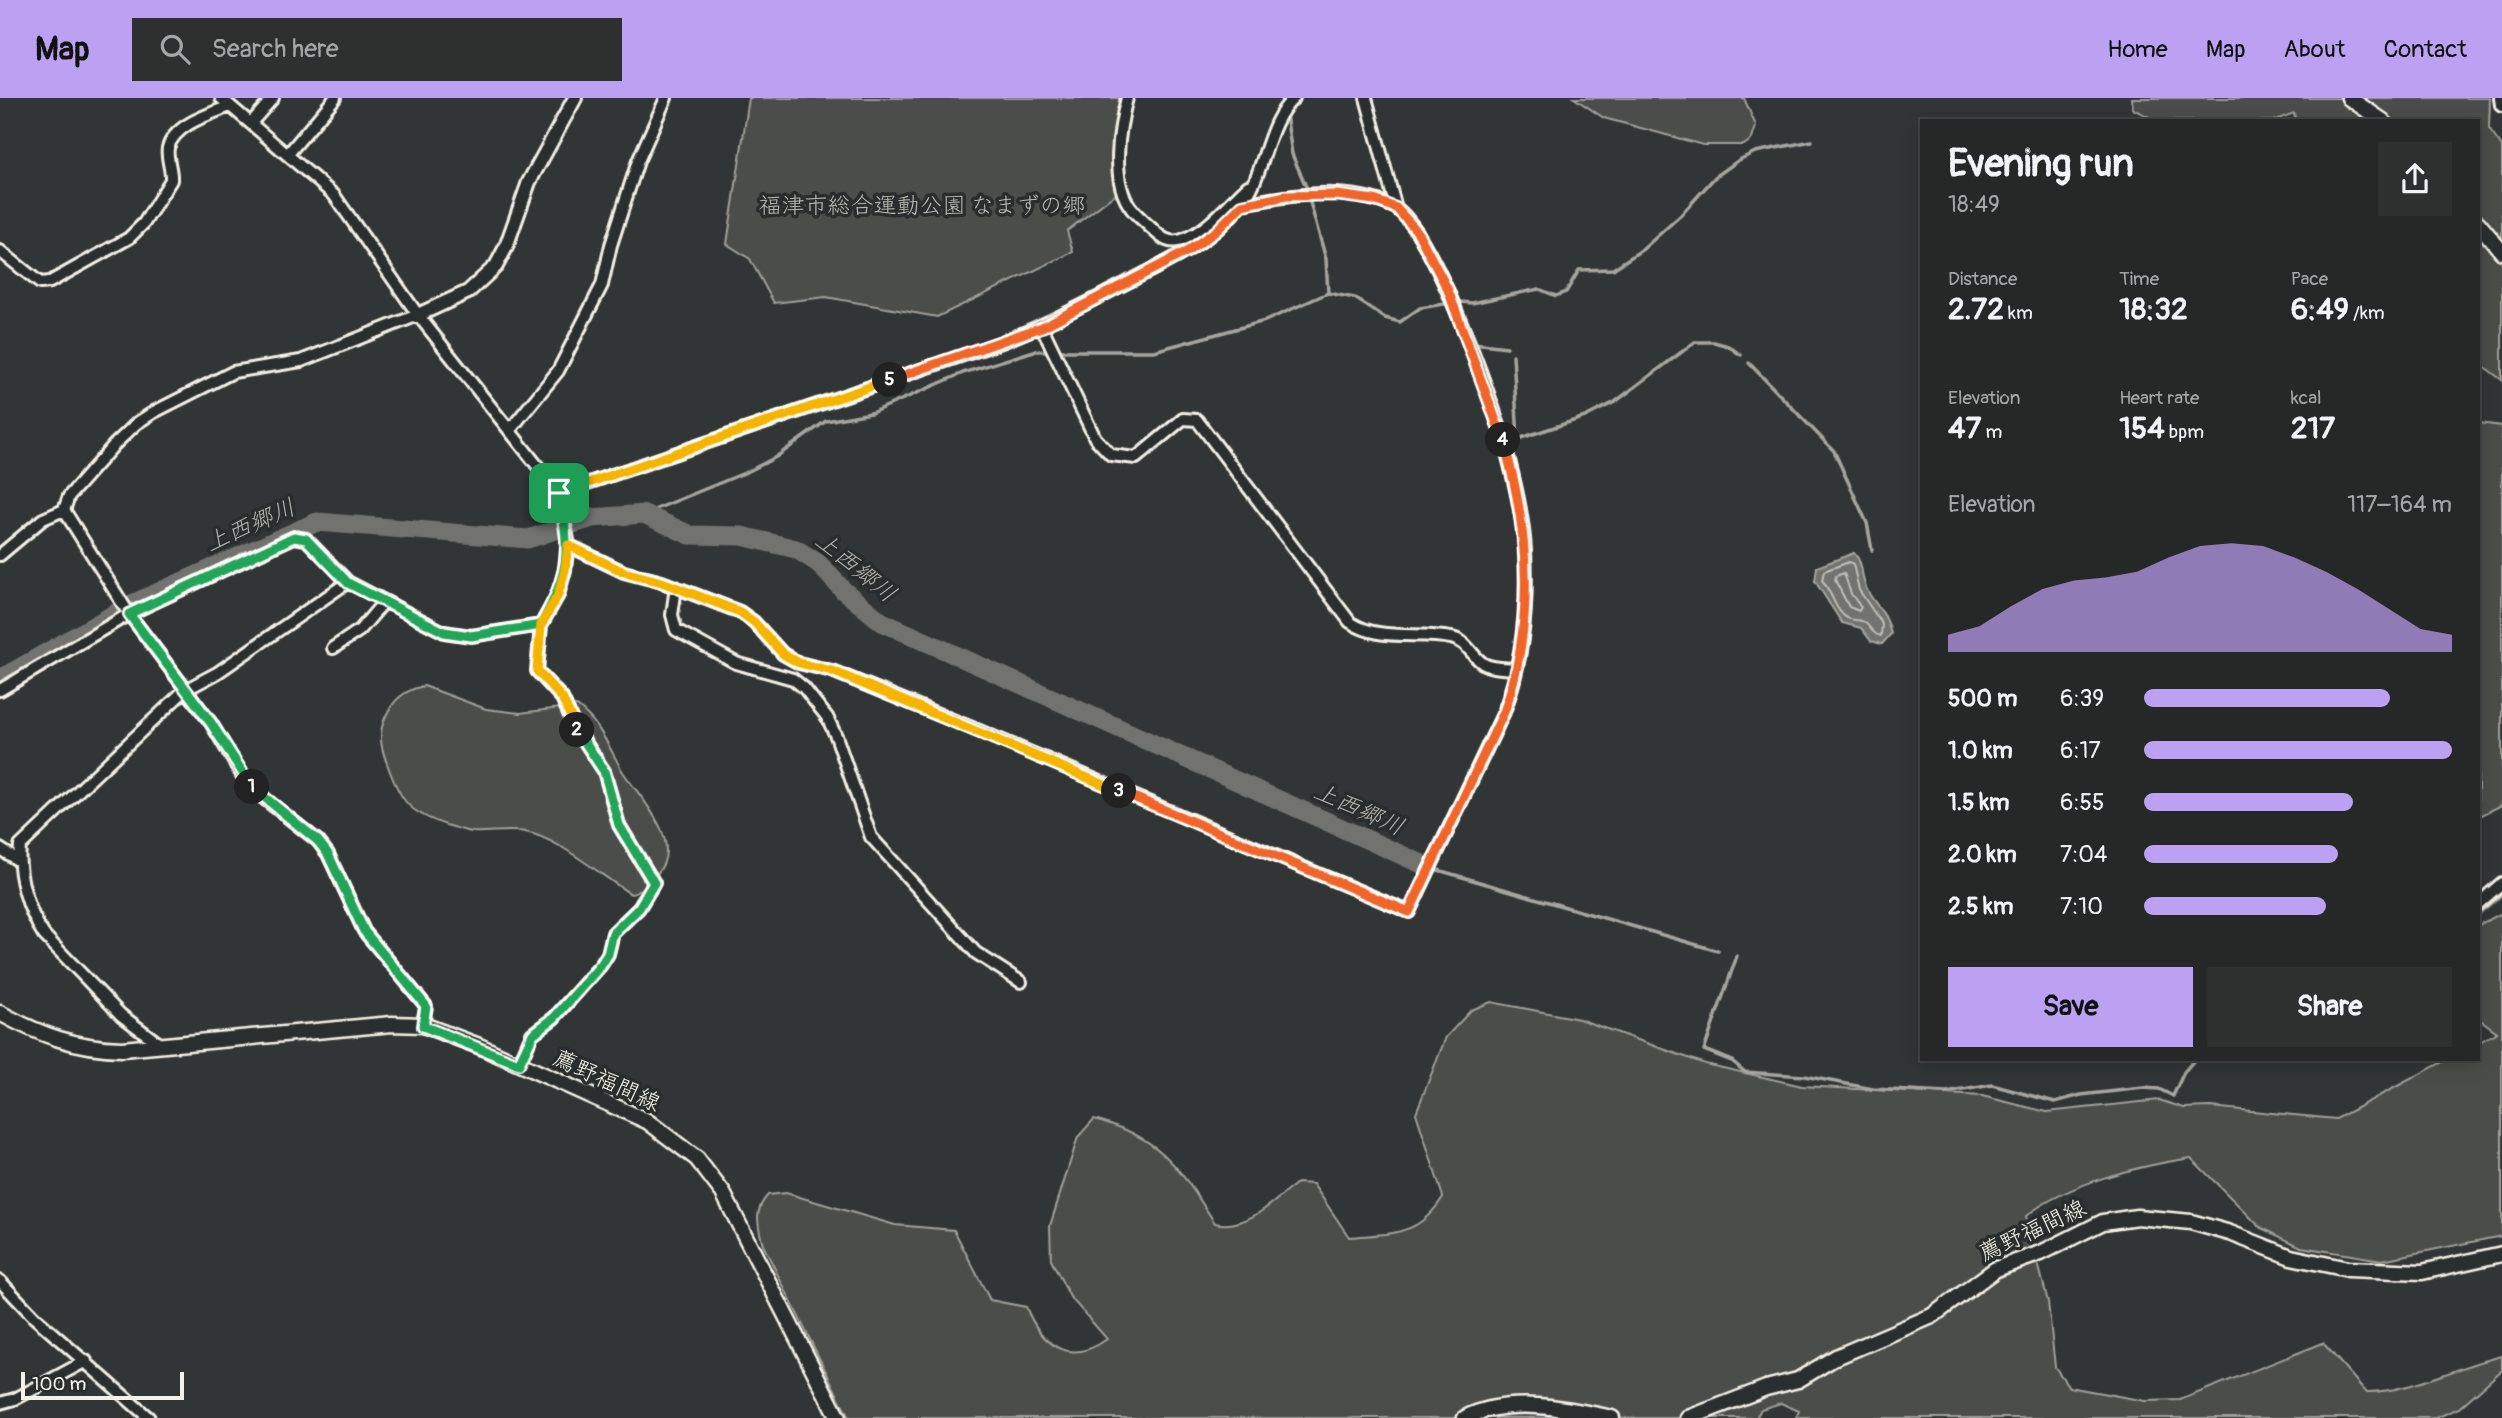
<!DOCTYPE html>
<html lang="en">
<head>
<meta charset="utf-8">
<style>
	body { margin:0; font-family:Pangolin,"Klee One",sans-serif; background:#2e3030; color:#f1f3f6; height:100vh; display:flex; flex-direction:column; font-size:26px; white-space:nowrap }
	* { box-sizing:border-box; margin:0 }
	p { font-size:23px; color:#a4a6a8 }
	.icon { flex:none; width:38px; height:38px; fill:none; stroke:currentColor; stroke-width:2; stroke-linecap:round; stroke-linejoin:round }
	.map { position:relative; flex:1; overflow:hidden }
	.sheet { position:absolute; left:1920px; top:21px; width:560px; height:942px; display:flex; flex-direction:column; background:#262828; border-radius:0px; box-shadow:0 4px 18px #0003,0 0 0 2px #424445 }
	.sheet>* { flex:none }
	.scale { position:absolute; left:21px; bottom:18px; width:163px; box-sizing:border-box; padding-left:7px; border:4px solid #f4f1e8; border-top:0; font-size:19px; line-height:24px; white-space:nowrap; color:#f4f1e8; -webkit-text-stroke:5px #2a2d2e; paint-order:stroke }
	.pin { position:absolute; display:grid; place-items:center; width:60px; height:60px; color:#fff; margin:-30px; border-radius:14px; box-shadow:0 4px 10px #0006 }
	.km { position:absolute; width:35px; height:35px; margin:-18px; border-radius:50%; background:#222; color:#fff; font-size:19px; line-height:35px; text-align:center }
	.round { display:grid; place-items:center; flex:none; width:74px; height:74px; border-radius:0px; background:#2e3030 }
	.headline { display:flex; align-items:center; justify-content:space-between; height:119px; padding:0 28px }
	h1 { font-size:38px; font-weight:800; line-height:52px }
	.stats { display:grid; grid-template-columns:repeat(3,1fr); gap:10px; height:119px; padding:7px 28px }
	.stats div { display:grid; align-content:center }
	.stats b { font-size:30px; font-weight:800 }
	.stats small { font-size:19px; font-weight:400 }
	.stats p { font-size:19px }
	.chart { height:196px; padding:14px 28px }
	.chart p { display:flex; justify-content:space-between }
	.chart svg { width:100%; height:126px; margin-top:7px; fill:#bca0f2; opacity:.7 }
	.action { display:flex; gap:14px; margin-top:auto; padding:14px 28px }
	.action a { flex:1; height:80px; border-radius:0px; background:#bca0f2; color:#111; font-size:28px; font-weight:800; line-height:80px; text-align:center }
	.action a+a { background:#2e3030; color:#f1f3f6 }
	ul { padding:0 28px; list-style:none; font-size:23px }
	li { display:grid; grid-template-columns:112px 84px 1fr; align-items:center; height:52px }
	li i { height:18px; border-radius:9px; background:#bca0f2 }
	header { display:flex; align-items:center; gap:42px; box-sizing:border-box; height:98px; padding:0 35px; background:#bca0f2; color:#111 }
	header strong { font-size:33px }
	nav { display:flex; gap:38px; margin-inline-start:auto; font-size:24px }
	.search { width:490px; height:63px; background:#2e3030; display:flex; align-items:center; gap:18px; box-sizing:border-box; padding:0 24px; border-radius:0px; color:#a4a6a8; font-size:26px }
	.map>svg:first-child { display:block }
	.green { fill:#4b4d4c; stroke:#a09f9a; stroke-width:2 }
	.water { fill:#727370; stroke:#a6a5a0; stroke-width:2 }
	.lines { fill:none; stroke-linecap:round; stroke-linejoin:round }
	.shore { stroke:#c0bfb8; stroke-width:2 }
	.stream { stroke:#a6a5a0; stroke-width:3.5 }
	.river { stroke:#727370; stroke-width:19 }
	.minor-casing { stroke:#f4f1e8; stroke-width:16 }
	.tertiary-casing { stroke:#f4f1e8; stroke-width:18 }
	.secondary-casing { stroke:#f4f1e8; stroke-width:19 }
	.minor { stroke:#2a2d2e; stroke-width:10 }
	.tertiary { stroke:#2a2d2e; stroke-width:12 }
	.secondary { stroke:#2a2d2e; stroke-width:14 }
	.split-1-casing { stroke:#fff; stroke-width:14 }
	.split-2-casing { stroke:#fff; stroke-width:14 }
	.split-3-casing { stroke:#fff; stroke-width:14 }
	.split-4-casing { stroke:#fff; stroke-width:14 }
	.split-5-casing { stroke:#fff; stroke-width:14 }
	.split-6-casing { stroke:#fff; stroke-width:14 }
	.split-1 { stroke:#22a559; stroke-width:9 }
	.split-2 { stroke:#22a559; stroke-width:9 }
	.split-3 { stroke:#f5b400; stroke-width:9 }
	.split-4 { stroke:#f0652b; stroke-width:9 }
	.split-5 { stroke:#f0652b; stroke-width:9 }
	.split-6 { stroke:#f5b400; stroke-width:9 }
	.labels { text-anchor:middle; stroke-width:7; stroke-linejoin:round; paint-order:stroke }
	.park-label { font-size:23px; fill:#b9b8b1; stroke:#2a2d2e }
	.street-label { font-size:23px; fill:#f4f1e8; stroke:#2a2d2e }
	.water-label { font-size:24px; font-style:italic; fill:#b3b2ac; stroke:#2a2d2e }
</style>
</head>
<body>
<header>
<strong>Map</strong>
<div class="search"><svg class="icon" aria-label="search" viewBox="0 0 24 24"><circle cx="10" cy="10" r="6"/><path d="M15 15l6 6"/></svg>Search here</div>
<nav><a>Home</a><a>Map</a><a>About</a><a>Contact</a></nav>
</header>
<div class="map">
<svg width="2502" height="1320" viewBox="0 0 2502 1320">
	<rect width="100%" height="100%" fill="#323535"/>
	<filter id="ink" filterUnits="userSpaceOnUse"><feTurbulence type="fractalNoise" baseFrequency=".0143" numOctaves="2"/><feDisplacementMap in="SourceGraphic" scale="14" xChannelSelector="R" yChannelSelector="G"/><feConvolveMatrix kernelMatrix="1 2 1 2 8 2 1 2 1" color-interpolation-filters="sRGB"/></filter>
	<g filter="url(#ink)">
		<path class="green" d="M749,0h373l-8,34 4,60 -51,39 6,21 -136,65 -111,-20 -52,6 -24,-44 -23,-15z
			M1574,0h170l12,28 -4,13 -8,6h-41l-99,-27z
			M2132,0h358l-1,31 13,18v233l-24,-18v-241h-182l-2,-8 -21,8h-116l-24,-12z
			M2478,325l24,3v379l-24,12z
			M424,588l62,23 34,4 57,-7c24,18 32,42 46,66 18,27 63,71 33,103 -7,8 -14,17 -25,19 -30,-18 -72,-56 -106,-62 -17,-3 -36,1 -53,0 -9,-1 -17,-5 -26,-7 -35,-12 -44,-21 -57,-56 -7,-18 -12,-33 -4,-51 8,-18 19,-28 39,-32z
			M2502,815v323l-120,24 -81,-13 -41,-20 -69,-69c-53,8 -123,25 -165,58l22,86 7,65 14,20 76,14 35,-1 143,-57 43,49c42,1 92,-26 136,-36v14l-43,38 -23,10h-640l3,-7 -18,-8 -20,6 -5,9h-907l-86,-173c-5,-20 -10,-34 5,-50l18,-2 109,32 59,5 36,70 36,7c15,37 43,60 81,32l-37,-42 -19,-37 -1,-34 28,-89 16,-18c68,18 85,49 121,104 31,8 59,-22 82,-40l16,1 36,53c43,-4 69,0 94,-40l-27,-84 30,-76 25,-27 20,-8 88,17 126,45 97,22 180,10 65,16 112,-12 25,8 26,-1 126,12 112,-60h30v-16l19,-11 -19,-14v-93z"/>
		<path class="water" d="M1854,455c9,9 7,21 11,32 6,18 22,25 26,49l-9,10 -11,-3 -10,-13 -19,-5 -27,-42 2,-14z"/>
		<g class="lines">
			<path class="shore" d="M1849,464l4,2 6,26 23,34 -1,12c-10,-2 -10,-10 -17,-14 -5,-3 -12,-1 -17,-4 -12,-7 -16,-28 -25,-38l2,-9z
				M1844,475l7,21 10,13 -2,4 -10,-4 -14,-27 1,-4z"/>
			<path class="stream" d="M1286,16l6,40 15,35
				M1309,101l17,60 2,34
				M1465,221l-5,-17 12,1 67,-14 17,7 10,-4 13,-22 34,-1 30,-20 38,-34 34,-38 24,-17 16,-8 57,-11
				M1473,245l34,4
				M1062,253h92l111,-30 63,-28 27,5 30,20 15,4 20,-14 24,-4
				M1513,257l5,84 67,-22 30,-15 80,-60h19l14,4 13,9
				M1749,265l85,88 33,72 5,27
				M644,416l105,-43 27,-14 50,-36 45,-8 92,-40 71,-22h11
				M1438,772l280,81
				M2478,816l24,-20
				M1737,858l-33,94 28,11 13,11 59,4 69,13 73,4 46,-8 63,17 26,-7 62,-7 16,1 14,7 11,-24 11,-13"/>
			<path class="river" d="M0,581l132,-75 185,-82 211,17 64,-21 52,-4 46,21 52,1 54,13 22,14 26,28 38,31 542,243"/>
			<defs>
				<path id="minor" d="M221,0l113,97 84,120 141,178 9,47 -3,30 -7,25 -17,30 -4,46 25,27 12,27 30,46 15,54 35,58 -15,25 -26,25 -5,21 -7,11 -47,53 -22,16 -13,30
					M1127,0c-8,30 -17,83 4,110 5,7 13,13 19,19 10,9 17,18 32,13 27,-10 45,-35 66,-54
					M1366,0l30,110
					M251,25l22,-25
					M288,56l47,-56
					M0,153l40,32 10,-1 79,-44 15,-15 27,-43c1,-10 -5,-23 -3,-32 6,-24 43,-34 62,-42
					M1042,229l53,111 16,17 25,3 47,-39 14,1 153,202c29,20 67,9 101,16 17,3 20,18 33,26 9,5 22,4 32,5
					M510,332l48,-59 44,-86 9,-40 27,-84 28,-63
					M559,395l443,-151c41,-16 80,-36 120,-57 43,-22 87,-41 118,-79 26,-31 25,-83 54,-108
					M64,412l65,104 82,109 31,52 15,18 61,48 10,13 36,77 62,75 -3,19
					M64,412l5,-14 45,-51 23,-22 17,-11 79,-40 68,-11 117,-46
					M568,447l56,27 38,10 78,30 14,10 29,32 16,9 33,8 145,59 432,182 95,-200c19,-51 24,-108 21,-162 -2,-35 -11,-71 -20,-105 -12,-43 -75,-221 -111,-238 -47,-22 -104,-12 -152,-3
					M0,457l43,-36 21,-9
					M676,489l-4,28 4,15 60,33 57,16 11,9 23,29 9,19 35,101 105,116 45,29
					M333,550l27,-18 23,-27
					M0,592l129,-76 165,-77 12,2 42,43 96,50 27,4 70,-11
					M0,751l19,12
					M2478,806l24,-21
					M162,948l-41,-31 -77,-80c-16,-24 -27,-60 -24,-89l165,-156 32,-17 131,-91
					M0,1183l35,37 114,100
					M0,1305l15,-4 71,-38"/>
				<path id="tertiary" d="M2501,0l1,7
					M418,217l50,-23 28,-26 10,-19 23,-65 46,-84"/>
				<path id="secondary" d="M2349,0l34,23
					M2478,125l24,29
					M0,915c40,22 76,35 122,36l270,-25 31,1 56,21 168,75 50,38 26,34 115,225
					M1465,1320c43,-22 101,-10 147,0
					M1688,1320l78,-30 32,-8 38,-23 96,-41 64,-47 45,-16 62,-31 34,-5 54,5 39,11 61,24 57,12 74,3 80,-18"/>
			</defs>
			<use href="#minor" class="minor-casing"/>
			<use href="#tertiary" class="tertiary-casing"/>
			<use href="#secondary" class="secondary-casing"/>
			<use href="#minor" class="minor"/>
			<use href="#tertiary" class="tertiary"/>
			<use href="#secondary" class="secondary"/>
		</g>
	</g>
	<g class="lines" filter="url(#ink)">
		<defs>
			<path id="split-1" d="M252,689l-41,-64 -82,-109 165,-77 12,2 42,44 96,49 27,4 70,-11c29,-54 30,-73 18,-132"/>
			<path id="split-2" d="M252,689l66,54 10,13 36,77 62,75 -3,20 96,38 14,-30 21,-16 47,-53 7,-11 5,-21 26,-25 15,-25 -35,-58 -15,-54 -27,-41"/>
			<path id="split-3" d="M577,632l-15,-32 -25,-27 4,-46 17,-30 7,-25 3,-25 56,27 38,10 78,30 14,10 29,32 16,9 33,8 287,120"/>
			<path id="split-4" d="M1119,693l290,121 95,-200c31,-87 26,-183 -1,-272"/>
			<path id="split-5" d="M890,282l152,-53 146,-76 28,-20 26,-26 44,-9 51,-1 37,5 22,8 21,23 31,59 55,150"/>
			<path id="split-6" d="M559,395l331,-113"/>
		</defs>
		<use href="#split-1" class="split-1-casing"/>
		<use href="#split-2" class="split-2-casing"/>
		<use href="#split-3" class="split-3-casing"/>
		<use href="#split-4" class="split-4-casing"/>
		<use href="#split-5" class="split-5-casing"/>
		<use href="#split-6" class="split-6-casing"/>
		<use href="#split-1" class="split-1"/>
		<use href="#split-2" class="split-2"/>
		<use href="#split-3" class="split-3"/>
		<use href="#split-4" class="split-4"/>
		<use href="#split-5" class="split-5"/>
		<use href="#split-6" class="split-6"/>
	</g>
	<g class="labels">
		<g class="park-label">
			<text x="922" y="115">福津市総合運動公園 なまずの郷</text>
		</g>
		<g class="street-label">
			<text transform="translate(607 982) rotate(25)" y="8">薦野福間線</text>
			<text transform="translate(2032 1132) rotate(-25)" y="8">薦野福間線</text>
		</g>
		<g class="water-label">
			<text transform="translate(250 427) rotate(-24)" y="8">上西郷川</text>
			<text transform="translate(856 469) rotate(39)" y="8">上西郷川</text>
			<text transform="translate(1359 711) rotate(24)" y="8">上西郷川</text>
		</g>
	</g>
</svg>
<div class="scale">100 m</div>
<div class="pin" style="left:559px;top:395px;background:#1e9e55"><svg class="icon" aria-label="arrive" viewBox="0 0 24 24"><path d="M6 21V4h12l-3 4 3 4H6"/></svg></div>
<b class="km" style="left:252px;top:689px">1</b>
<b class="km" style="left:577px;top:632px">2</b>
<b class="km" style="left:1119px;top:693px">3</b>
<b class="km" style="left:1503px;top:342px">4</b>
<b class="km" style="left:890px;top:282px">5</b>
<section class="sheet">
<div class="headline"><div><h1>Evening run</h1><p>18:49</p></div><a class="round"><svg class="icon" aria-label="share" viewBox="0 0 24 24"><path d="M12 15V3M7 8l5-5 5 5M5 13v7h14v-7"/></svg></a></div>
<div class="stats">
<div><p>Distance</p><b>2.72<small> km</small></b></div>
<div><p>Time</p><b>18:32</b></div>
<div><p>Pace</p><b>6:49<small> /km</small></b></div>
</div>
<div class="stats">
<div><p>Elevation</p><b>47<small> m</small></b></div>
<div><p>Heart rate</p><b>154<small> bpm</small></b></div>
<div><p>kcal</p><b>217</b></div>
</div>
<div class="chart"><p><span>Elevation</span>117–164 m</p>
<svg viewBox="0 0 160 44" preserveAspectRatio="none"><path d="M0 44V38L10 35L20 28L30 22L40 19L50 18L60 16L70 11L80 7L90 6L100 7L110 11L120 16L130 22L140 29L150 36L160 38V44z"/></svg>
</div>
<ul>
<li><b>500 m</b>6:39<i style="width:80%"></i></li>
<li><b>1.0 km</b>6:17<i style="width:100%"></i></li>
<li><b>1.5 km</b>6:55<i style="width:68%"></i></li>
<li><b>2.0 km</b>7:04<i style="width:63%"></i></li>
<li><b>2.5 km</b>7:10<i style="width:59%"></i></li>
</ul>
<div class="action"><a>Save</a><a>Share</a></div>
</section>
</div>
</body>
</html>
